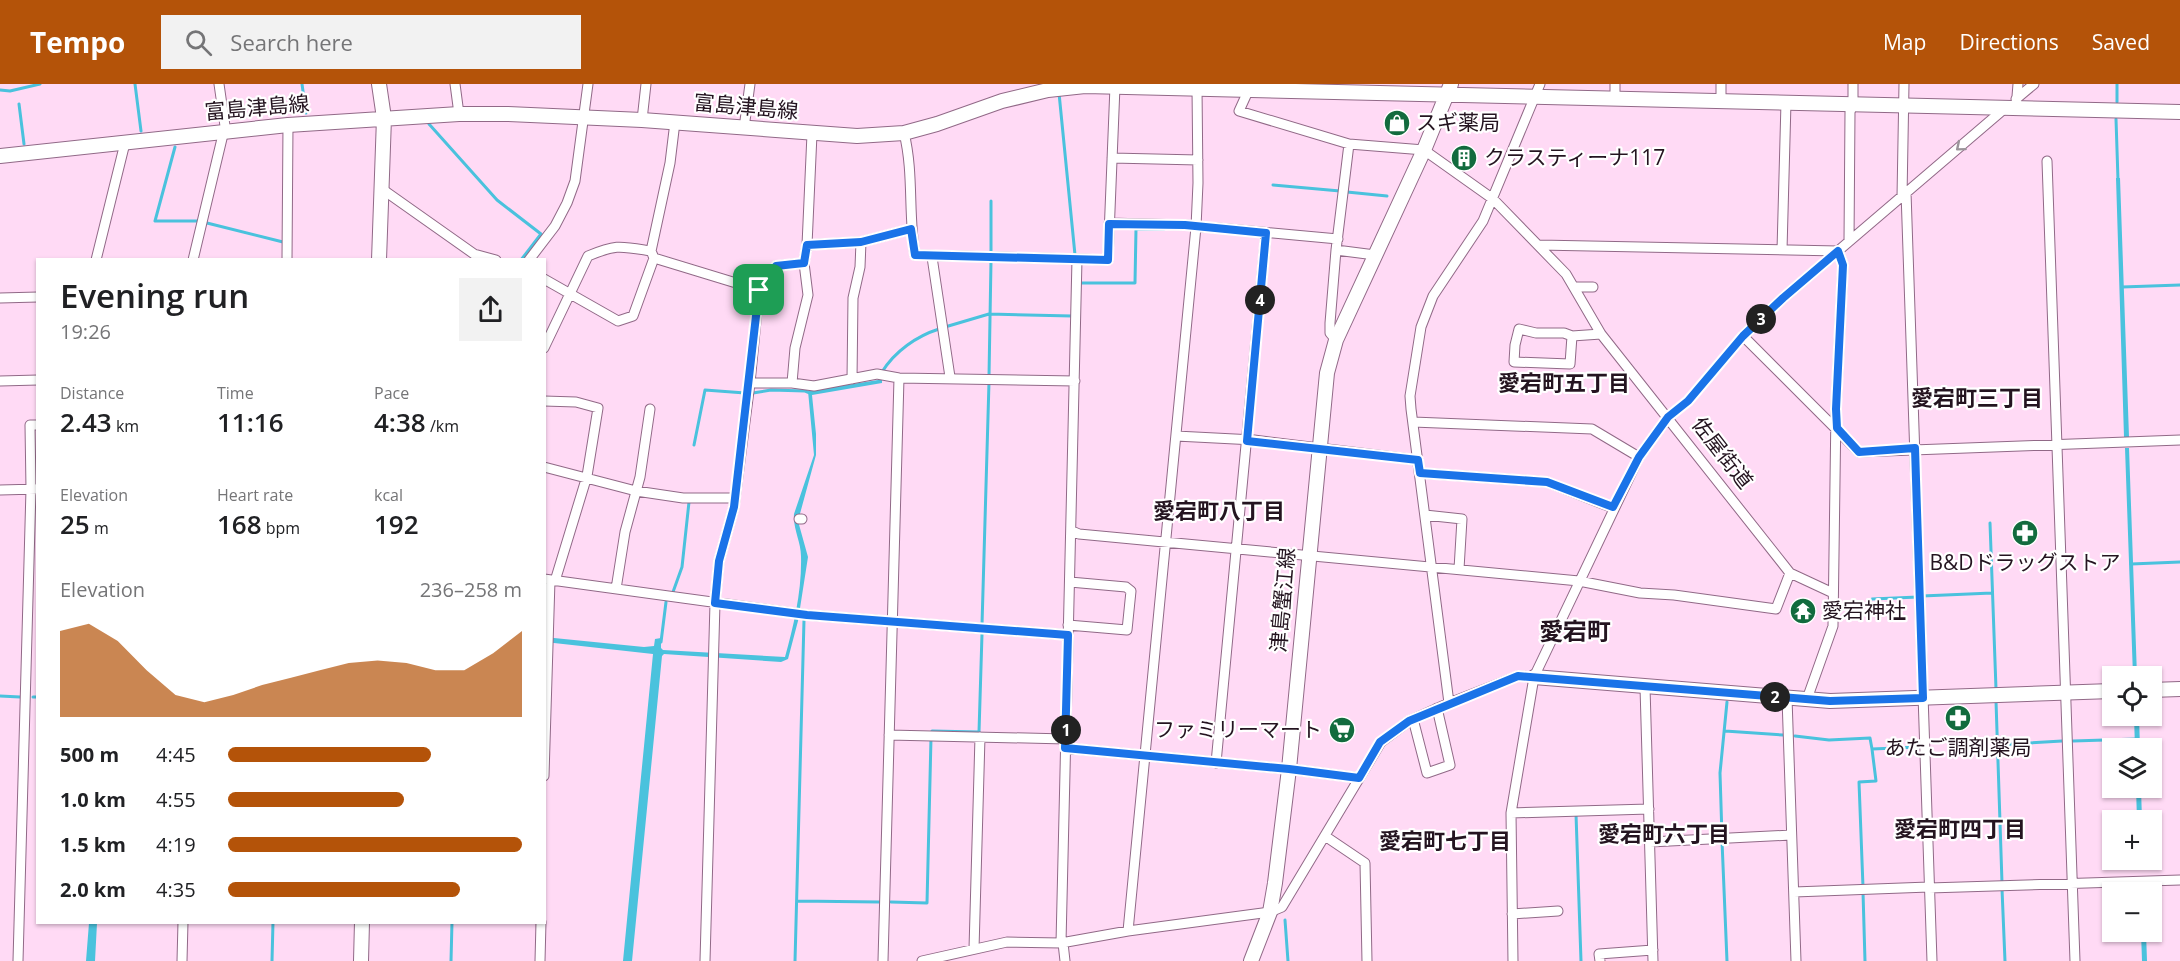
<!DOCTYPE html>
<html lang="en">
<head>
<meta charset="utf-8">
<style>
	body { margin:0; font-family:"Open Sans","Noto Sans JP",sans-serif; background:#f2f2f2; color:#202124; height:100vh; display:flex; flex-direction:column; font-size:22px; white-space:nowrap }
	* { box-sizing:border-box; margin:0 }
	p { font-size:20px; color:#757577 }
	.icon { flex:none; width:33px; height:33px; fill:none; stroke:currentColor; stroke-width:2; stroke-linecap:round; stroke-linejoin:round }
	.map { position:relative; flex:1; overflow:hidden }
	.side { position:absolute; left:36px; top:174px; width:510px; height:666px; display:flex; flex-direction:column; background:#fff; border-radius:0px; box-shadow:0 2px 4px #0004 }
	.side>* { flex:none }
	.buttons { position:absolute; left:2102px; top:582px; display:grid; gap:12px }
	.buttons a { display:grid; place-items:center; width:60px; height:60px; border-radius:0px; background:#fff; box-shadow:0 2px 4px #0004; font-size:30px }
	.pin { position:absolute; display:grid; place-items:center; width:51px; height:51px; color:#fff; margin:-26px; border-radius:12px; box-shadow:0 3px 9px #0006 }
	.km { position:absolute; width:30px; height:30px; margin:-15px; border-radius:50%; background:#222; color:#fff; font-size:16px; line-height:30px; text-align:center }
	.round { display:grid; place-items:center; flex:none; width:63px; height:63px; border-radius:0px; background:#f2f2f2 }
	.overview { display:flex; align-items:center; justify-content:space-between; height:102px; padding:0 24px }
	h1 { font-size:33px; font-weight:600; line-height:45px }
	.stats { display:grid; grid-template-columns:repeat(3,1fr); gap:9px; height:102px; padding:6px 24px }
	.stats div { display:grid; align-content:center }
	.stats b { font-size:26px; font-weight:600 }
	.stats small { font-size:16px; font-weight:400 }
	.stats p { font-size:16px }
	.chart { height:168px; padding:12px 24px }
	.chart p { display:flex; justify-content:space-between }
	.chart svg { width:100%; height:108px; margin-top:6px; fill:#b45309; opacity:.7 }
	ul { padding:0 24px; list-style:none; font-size:20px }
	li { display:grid; grid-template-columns:96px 72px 1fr; align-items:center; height:45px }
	li i { height:15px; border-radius:8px; background:#b45309 }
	header { display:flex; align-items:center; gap:36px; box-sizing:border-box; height:84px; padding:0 30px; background:#b45309; color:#fff }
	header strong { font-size:28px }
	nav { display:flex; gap:33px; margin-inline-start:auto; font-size:21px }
	.search { width:420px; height:54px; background:#f2f2f2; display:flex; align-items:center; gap:15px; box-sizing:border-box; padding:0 21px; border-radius:0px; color:#757577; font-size:22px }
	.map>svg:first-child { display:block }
	.water { fill:#4ac2dd }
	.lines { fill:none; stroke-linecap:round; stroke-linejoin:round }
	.stream { stroke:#4ac2dd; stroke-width:3 }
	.street-casing { stroke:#916987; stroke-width:11 }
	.secondary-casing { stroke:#916987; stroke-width:16 }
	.street { stroke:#fff; stroke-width:9 }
	.secondary { stroke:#fff; stroke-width:14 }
	.oneway { stroke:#9c959b }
	.route-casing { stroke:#fff; stroke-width:12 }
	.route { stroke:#1a73e8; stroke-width:8 }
	.labels { text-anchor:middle; stroke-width:4.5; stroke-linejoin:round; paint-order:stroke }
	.street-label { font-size:21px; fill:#241420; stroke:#fff }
	.poi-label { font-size:21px; fill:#241420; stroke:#fff; text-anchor:start }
	.neighbourhood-label { font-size:22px; font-weight:bold; fill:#241420; stroke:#fff }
	.quarter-label { font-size:24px; font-weight:bold; fill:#241420; stroke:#fff }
</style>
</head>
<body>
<header>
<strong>Tempo</strong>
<div class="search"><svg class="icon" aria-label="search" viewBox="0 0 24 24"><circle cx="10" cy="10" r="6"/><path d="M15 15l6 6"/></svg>Search here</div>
<nav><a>Map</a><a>Directions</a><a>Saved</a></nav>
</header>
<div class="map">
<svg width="2180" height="877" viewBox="0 0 2180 877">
	<rect width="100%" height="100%" fill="#ffdaf5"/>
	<path class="water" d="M2116,94h4l9,259h-5z
		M882,287v12l-70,12 4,39v21l-18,66 10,36 -10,64 -10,38 -7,3 -117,-8 -2,2 -30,305h-9l30,-307 -108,-12 -1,-5 100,10 10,-1 1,-7 6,-1v10l2,2 122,7c9,-32 17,-67 16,-101 0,-14 -8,-27 -7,-42l20,-59 -6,-64 70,-11z
		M2125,364h4l8,228h-4z
		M2134,632h5l1,32h-5z
		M2136,704h5l1,32h-5z
		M89,839h8l-2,38h-9z
		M2141,848h5l1,29h-5z"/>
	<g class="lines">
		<path class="stream" d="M135,0l6,47
			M302,0l4,29
			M0,6l10,1 30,-7
			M1059,9l16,162
			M2117,18v-18
			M19,20l5,40
			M2116,35l2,61
			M429,40l68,76 44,34 -20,26
			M175,63l-20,74h43
			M1273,101l67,6
			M1347,108l40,4
			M991,117v52
			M207,139l76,19
			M1079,199h56l1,-54h28
			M2122,203l58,-2
			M945,243l44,-13 83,2 1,-3
			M882,288c13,-21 35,-36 57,-43
			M989,292l2,-115
			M753,309l18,-3 34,1 5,2
			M694,361l11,-55 40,3
			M1990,439l6,166
			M2131,480l49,-2
			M673,508l9,-25 7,-65
			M1922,512l70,-3
			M1872,515l46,-2
			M982,541l7,-243
			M661,558l5,-40
			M0,612l20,1
			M33,613h5
			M1996,617l6,182
			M1725,647l58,4
			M932,649v-2l47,1 3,-98
			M1795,652l34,4 41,-2 2,11 48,-2
			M2073,657l64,-2
			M1997,661l65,-4
			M1576,730l5,147
			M1722,753l-2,-64 7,-71
			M1722,757l5,120
			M1863,803l-4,-105 17,-1 -4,-32
			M2002,805l3,72
			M1863,808l2,69
			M797,817l82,1
			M891,818l36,1 4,-165
			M1285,836l3,41
			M272,877l1,-39
			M451,877l1,-39
			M795,877l9,-341"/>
		<defs>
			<path id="street" d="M455,0l4,30
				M1615,0v15
				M1249,5l-10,22 110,33 75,6 69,49 73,75 35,60 189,239 43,20
				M2016,15l18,-15
				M1721,17v-17
				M2016,25l2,-25
				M642,36l4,-36
				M744,44l6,-44
				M904,49c10,40 4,81 11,122l162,4
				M1112,74l86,2
				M2047,77l28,800
				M382,105l92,65 22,6
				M1906,108l26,769
				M1902,113l2,-113
				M1109,139l76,2 153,14
				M1849,157l1,-129 3,-8v-20
				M807,161l54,-3 50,-13
				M1539,161l299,6 5,14 -7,144 -3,217 -26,73
				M1336,166l39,5
				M1782,166l4,-148
				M932,173l18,120
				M654,174l105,32
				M96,176l29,-117
				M193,176l32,-134 -6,-42
				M287,176l1,-135
				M529,176l26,-34 12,-23 8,-22 13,-97
				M544,195l74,42 15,-5 21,-58 -3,-7
				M1574,203h19
				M0,214l38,-1
				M1572,252l-2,28 -56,-2 1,-17 4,-16 17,4h28l8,3 29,-2
				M1743,252l116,116 321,-12
				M1336,256l-6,-7v-10l6,-73 13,-106
				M544,264l44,-92c29,-12 32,-10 63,-5l19,-88 5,-41
				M852,295l1,-81 7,-31 1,-25
				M0,297l38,-1
				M750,299h42l22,3 63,-12 22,4 176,3
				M792,299l3,-35 13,-53 -4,-32
				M544,317l32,1 22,6 -11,68 -32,105
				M1413,338l179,7 47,28
				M1176,352l78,4 164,20
				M544,383l92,24 47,7h52
				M1420,389l127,9 66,26
				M0,406l38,-1
				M1425,431l37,4 -3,50
				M799,435h3
				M1072,447l7,3 500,47 61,12 34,2 102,14 14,-36
				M544,495l263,36 261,20
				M616,505l9,-57 15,-55 10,-68
				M1068,541l59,5 4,-39 -5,-4 -56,-5
				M1645,603l8,274
				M1787,614l9,263
				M1449,619l-38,-294 -1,-13 11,-69 12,-31 50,-75 57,-137
				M1413,635l14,54 23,-8 -13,-57
				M889,651l177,4
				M1065,664l224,21 70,9
				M1216,679l50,-530
				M544,692l6,-196
				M1511,729l138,-4
				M1325,752l40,27 2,98
				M1650,758l141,-7
				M1929,804l251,-8
				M1794,808l135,-5
				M1512,830l46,-3
				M1128,847l68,-704 2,-44 -1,-95
				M1061,859l16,-684 31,1 7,-174
				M1063,859l2,18
				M974,865l6,-212
				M18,877l13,-472 -1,-64h8
				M182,877l1,-39
				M540,877l1,-39
				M705,877l10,-358 4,-42 15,-54 16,-124 9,-93 17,-24 28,-3 3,-18 5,-111
				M883,877l16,-583
				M922,877l85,-19 54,1 67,-12 142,-19 12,-5 99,-165 28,-21 40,-18 69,-27 16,1
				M1513,877l-2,-148 23,-136 105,-220 29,-40 20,-16 55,-65 40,-38 221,-189
				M1600,877l-1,-7 54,-4"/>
			<path id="secondary" d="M379,0l5,34 -5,142
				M0,72l288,-31 171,-11h49l134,6 215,16 47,-3 33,-9 65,-23 46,-11 37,-4 1095,26
				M1534,593l296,24 282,-10
				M2151,606l29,-1
				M361,877l1,-39
				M1251,877l19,-49 5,-29 14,-114 38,-396 9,-33 88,-190 27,-66"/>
		</defs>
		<use href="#street" class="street-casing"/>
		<use href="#secondary" class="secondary-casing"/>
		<use href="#street" class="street"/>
		<use href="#secondary" class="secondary"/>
	</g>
	<defs><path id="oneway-chevron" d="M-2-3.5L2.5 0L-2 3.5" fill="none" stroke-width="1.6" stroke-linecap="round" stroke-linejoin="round" transform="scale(1.5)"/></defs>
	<use class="oneway" href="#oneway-chevron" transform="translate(1960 63) rotate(140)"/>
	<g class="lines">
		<defs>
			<path id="route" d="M1109,140l76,1 81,8 -19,208 171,19 2,13 127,9 66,25 26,-50 29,-40 20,-16 55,-65 40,-38 55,-47 5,14 -7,144 1,19 22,24 56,-4 8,250 -93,3 -312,-25 -109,45 -29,21 -21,36 -70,-9 -224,-21 3,-113 -261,-20 -92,-12 4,-42 15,-54 25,-217 17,-24 28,-3 3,-18 54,-3 50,-13 4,26 193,5z"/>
		</defs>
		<use href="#route" class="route-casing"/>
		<use href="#route" class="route"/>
	</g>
	<defs>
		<symbol id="shop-disc" viewBox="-11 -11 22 22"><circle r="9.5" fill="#126b3e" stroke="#fff"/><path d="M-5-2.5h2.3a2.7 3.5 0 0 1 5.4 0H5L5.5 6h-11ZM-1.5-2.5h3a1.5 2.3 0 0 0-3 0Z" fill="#fff"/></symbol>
		<symbol id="building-disc" viewBox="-11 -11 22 22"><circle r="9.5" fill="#126b3e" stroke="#fff"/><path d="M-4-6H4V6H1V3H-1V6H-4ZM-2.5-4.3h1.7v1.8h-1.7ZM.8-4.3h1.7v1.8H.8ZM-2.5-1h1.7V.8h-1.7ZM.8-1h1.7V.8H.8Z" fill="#fff"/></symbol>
		<symbol id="pharmacy-disc" viewBox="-11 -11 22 22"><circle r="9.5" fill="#126b3e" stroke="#fff"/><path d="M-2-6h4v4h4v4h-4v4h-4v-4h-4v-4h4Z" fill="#fff"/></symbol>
		<symbol id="temple-disc" viewBox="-11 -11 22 22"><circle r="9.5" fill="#126b3e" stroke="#fff"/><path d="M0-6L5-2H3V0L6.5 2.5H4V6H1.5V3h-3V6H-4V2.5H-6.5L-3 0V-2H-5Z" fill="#fff"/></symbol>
		<symbol id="supermarket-disc" viewBox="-11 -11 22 22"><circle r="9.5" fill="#126b3e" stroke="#fff"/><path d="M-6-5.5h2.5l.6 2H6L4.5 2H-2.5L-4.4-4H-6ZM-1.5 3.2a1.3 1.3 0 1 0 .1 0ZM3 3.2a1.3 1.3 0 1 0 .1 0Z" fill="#fff"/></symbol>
	</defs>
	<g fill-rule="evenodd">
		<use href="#shop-disc" x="1382" y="24" width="30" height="30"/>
		<use href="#building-disc" x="1449" y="59" width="30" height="30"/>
		<use href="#pharmacy-disc" x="2010" y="434" width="30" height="30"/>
		<use href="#temple-disc" x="1788" y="512" width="30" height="30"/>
		<use href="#pharmacy-disc" x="1943" y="619" width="30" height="30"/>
		<use href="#supermarket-disc" x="1327" y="631" width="30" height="30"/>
	</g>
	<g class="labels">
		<g class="street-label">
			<text transform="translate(746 23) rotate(5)" y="7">富島津島線</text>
			<text transform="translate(257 24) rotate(-5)" y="7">富島津島線</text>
			<text transform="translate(1722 369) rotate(52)" y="7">佐屋街道</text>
			<text transform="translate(1283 516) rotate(-85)" y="7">津島蟹江線</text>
		</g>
		<g class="poi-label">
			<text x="1416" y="46">スギ薬局</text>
			<text x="1484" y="81">クラスティーナ117</text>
			<text x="2025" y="486" text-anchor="middle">B&amp;Dドラッグストア</text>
			<text x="1822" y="534">愛宕神社</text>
			<text x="1322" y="653" text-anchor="end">ファミリーマート</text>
			<text x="1958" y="671" text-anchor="middle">あたご調剤薬局</text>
		</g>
		<g class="neighbourhood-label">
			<text x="1564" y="307">愛宕町五丁目</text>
			<text x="1977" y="322">愛宕町三丁目</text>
			<text x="1219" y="435">愛宕町八丁目</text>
			<text x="1960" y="753">愛宕町四丁目</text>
			<text x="1664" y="758">愛宕町六丁目</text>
			<text x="1445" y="765">愛宕町七丁目</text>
		</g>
		<g class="quarter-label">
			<text x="1575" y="556">愛宕町</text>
		</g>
	</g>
</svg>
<div class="buttons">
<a><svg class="icon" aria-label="locate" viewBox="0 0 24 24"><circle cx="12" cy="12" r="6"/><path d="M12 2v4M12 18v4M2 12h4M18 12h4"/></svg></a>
<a><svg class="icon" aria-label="layers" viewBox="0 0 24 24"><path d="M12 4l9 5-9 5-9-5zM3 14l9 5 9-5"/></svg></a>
<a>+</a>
<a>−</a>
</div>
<div class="pin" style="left:759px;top:206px;background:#1e9e55"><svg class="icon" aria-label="arrive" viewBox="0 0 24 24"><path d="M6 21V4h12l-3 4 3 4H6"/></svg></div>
<b class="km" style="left:1066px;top:646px">1</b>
<b class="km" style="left:1775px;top:613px">2</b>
<b class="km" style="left:1761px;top:235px">3</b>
<b class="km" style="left:1260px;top:216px">4</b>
<section class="side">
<div class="overview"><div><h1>Evening run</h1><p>19:26</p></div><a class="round"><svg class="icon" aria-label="share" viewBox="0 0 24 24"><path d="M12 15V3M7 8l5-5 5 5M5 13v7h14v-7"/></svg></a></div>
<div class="stats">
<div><p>Distance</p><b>2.43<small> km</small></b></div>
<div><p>Time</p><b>11:16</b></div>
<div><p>Pace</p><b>4:38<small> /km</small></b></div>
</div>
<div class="stats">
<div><p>Elevation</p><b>25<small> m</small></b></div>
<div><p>Heart rate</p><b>168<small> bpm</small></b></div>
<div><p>kcal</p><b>192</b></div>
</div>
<div class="chart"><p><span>Elevation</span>236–258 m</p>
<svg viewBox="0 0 160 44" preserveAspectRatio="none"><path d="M0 44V9L10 6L20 13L30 25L40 35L50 38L60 35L70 31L80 28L90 25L100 22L110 21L120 22L130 25L140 25L150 18L160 9V44z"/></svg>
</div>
<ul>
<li><b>500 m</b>4:45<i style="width:69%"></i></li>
<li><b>1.0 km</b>4:55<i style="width:60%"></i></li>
<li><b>1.5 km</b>4:19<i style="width:100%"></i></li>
<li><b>2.0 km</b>4:35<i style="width:79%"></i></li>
</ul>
</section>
</div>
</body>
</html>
